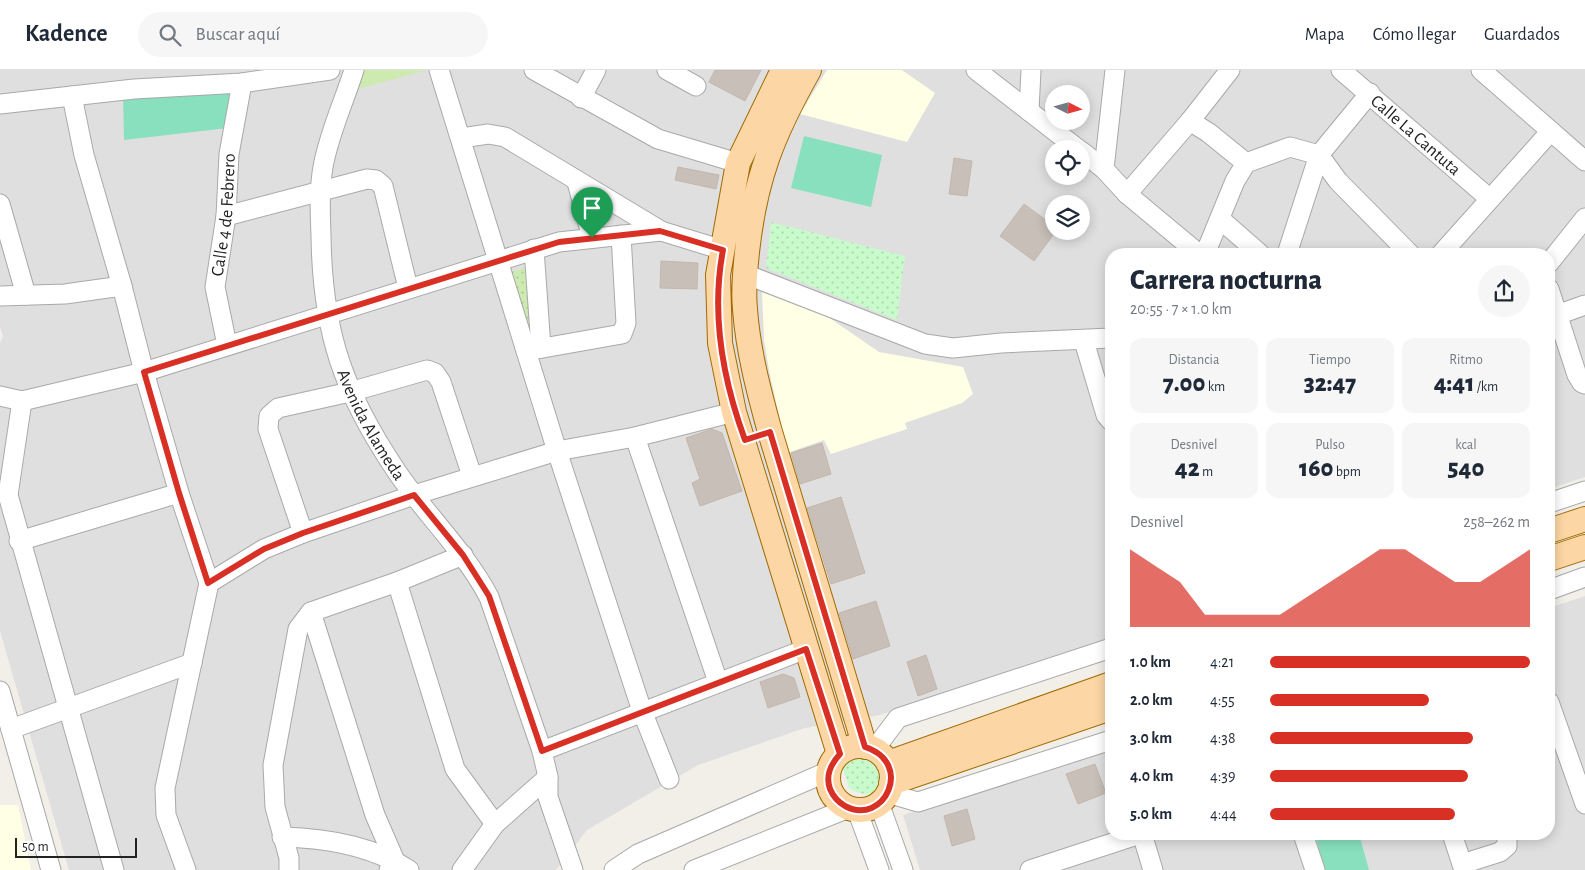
<!DOCTYPE html>
<html lang="es">
<head>
<meta charset="utf-8">
<style>
	body { margin:0; font-family:"Alegreya Sans",sans-serif; background:#f6f6f7; color:#1f2937; height:100vh; display:flex; flex-direction:column; font-size:19px; white-space:nowrap }
	* { box-sizing:border-box; margin:0 }
	p { font-size:16px; color:#747a83 }
	.icon { flex:none; width:28px; height:28px; fill:none; stroke:currentColor; stroke-width:2; stroke-linecap:round; stroke-linejoin:round }
	.map { position:relative; flex:1; overflow:hidden }
	.sheet { position:absolute; left:1105px; top:178px; width:450px; height:592px; display:flex; flex-direction:column; background:#fff; border-radius:20px; box-shadow:0 2px 12px #0003 }
	.sheet>* { flex:none }
	.needle { width:32px; rotate:96deg }
	.buttons { position:absolute; left:1045px; top:15px; display:grid; gap:10px }
	.buttons a { display:grid; place-items:center; width:45px; height:45px; border-radius:50%; background:#fff; box-shadow:0 2px 12px #0003; font-size:25px }
	.scale { position:absolute; left:15px; bottom:12px; width:122px; box-sizing:border-box; padding-left:5px; border:2px solid #222; border-top:0; font-size:14px; line-height:18px; white-space:nowrap; color:#222; -webkit-text-stroke:4px #fff; paint-order:stroke }
	.pin { position:absolute; display:grid; place-items:center; width:42px; height:42px; color:#fff; margin:-51px -21px; border-radius:50% 50% 50% 0; rotate:-45deg; box-shadow:0 0 5px #0007 }
	.pin .icon { rotate:45deg }
	.round { display:grid; place-items:center; flex:none; width:52px; height:52px; border-radius:26px; background:#f6f6f7 }
	.summary { display:flex; align-items:center; justify-content:space-between; height:85px; padding:0 25px }
	h1 { font-size:28px; font-weight:800; line-height:38px }
	.stats { display:grid; grid-template-columns:repeat(3,1fr); gap:8px; height:85px; padding:5px 25px }
	.stats div { display:grid; align-content:center; border-radius:12px; background:#f6f6f7; text-align:center }
	.stats b { font-size:25px; font-weight:800 }
	.stats small { font-size:14px; font-weight:400 }
	.stats p { font-size:14px }
	.chart { height:140px; padding:10px 25px }
	.chart p { display:flex; justify-content:space-between }
	.chart svg { width:100%; height:90px; margin-top:5px; fill:#d93025; opacity:.7 }
	ul { padding:0 25px; list-style:none; font-size:16px }
	li { display:grid; grid-template-columns:80px 60px 1fr; align-items:center; height:38px }
	li i { height:12px; border-radius:6px; background:#d93025 }
	header { display:flex; align-items:center; gap:30px; box-sizing:border-box; height:70px; padding:0 25px; background:#fff; border-bottom:1px solid #e0e1e3 }
	header strong { font-size:24px }
	nav { display:flex; gap:28px; margin-inline-start:auto; font-size:18px }
	.search { width:350px; height:45px; background:#f6f6f7; display:flex; align-items:center; gap:12px; box-sizing:border-box; padding:0 18px; border-radius:28px; color:#747a83; font-size:19px }
	.map>svg:first-child { display:block }
	.residential { fill:#e0dfdf; fill-rule:evenodd }
	.education { fill:#ffffe5 }
	.grass { fill:url(#grass-dots) }
	.park { fill:url(#park-dots) }
	.garden { fill:#cdebb0 }
	.pitch { fill:#88e0be }
	.building { fill:#c7bfb8; stroke:#c4b6ab }
	.lines { fill:none; stroke-linecap:round; stroke-linejoin:round }
	.minor-casing { stroke:#a9a9a9; stroke-width:21 }
	.major-casing { stroke:#a06b00; stroke-width:26 }
	.minor { stroke:#fff; stroke-width:19 }
	.major { stroke:#fcd6a4; stroke-width:24 }
	.route-casing { stroke:#fff; stroke-width:10 }
	.route { stroke:#d93025; stroke-width:6 }
	.labels { text-anchor:middle; stroke-width:4; stroke-linejoin:round; paint-order:stroke }
	.street-label { font-size:18px; fill:#222; stroke:#fff }
</style>
</head>
<body>
<header>
<strong>Kadence</strong>
<div class="search"><svg class="icon" aria-label="search" viewBox="0 0 24 24"><circle cx="10" cy="10" r="6"/><path d="M15 15l6 6"/></svg>Buscar aquí</div>
<nav><a>Mapa</a><a>Cómo llegar</a><a>Guardados</a></nav>
</header>
<div class="map">
<svg width="1585" height="800" viewBox="0 0 1585 800">
	<defs>
		<pattern id="grass-dots" width="8" height="8" patternUnits="userSpaceOnUse" patternTransform="scale(1.25)"><rect width="8" height="8" fill="#cdebb0"/><path d="M2 2h.1M6 6h.1" fill="none" stroke="#b0c997" stroke-width="1.8" stroke-linecap="round"/></pattern>
		<pattern id="park-dots" width="8" height="8" patternUnits="userSpaceOnUse" patternTransform="scale(1.25)"><rect width="8" height="8" fill="#c8facc"/><path d="M2 2h.1M6 6h.1" fill="none" stroke="#acd6af" stroke-width="1.8" stroke-linecap="round"/></pattern>
	</defs>
	<rect width="100%" height="100%" fill="#f2efe9"/>
	<path class="residential" d="M0,0h1585v407l-36,12v-235h-438v383l-231,78 -75,13 -107,37 -111,65 -31,40h-487l-69,-239v-288l3,-7 -3,-9zM1054,24h27v27h-27zM1054,79h27v27h-27zM1054,134h27v27h-27z
		M1585,526v274h-665l-17,-55 208,-67v86h438v-226z"/>
	<path class="education" d="M827,0h75l33,23 -28,49 -107,-28z
		M762,222l56,18 61,42 84,15 10,27 -11,9 -57,20 2,6 -76,25 -7,-14 -37,13 -18,-83 -5,-30z
		M0,735h18l13,65h-31z"/>
	<path class="grass" d="M530,197l6,93 -27,-88z"/>
	<path class="park" d="M771,152l134,34 -8,64 -131,-52z
		M859,680l15,8c2,7 7,16 6,23 0,18 -22,14 -31,7l-6,-20 7,-13z"/>
	<path class="garden" d="M360,0h68l-74,20z"/>
	<path class="pitch" d="M234,17l-6,41 -104,12 -1,-47z
		M804,66l78,19 -11,52 -80,-19z
		M1315,764h44l10,36h-44z"/>
	<path class="building" d="M715,0h46l-16,31 -36,-19z
		M954,88l18,3 -5,35 -18,-2z
		M678,97l41,8 -3,14 -41,-9z
		M1024,134l30,22v5h2l-22,30 -34,-25z
		M661,191l37,2 -1,26 -37,-1z
		M712,359l10,4 20,58 -42,15 -8,-23 8,-4 -14,-41z
		M822,373l9,31 -31,10 -9,-31z
		M841,427l24,76 -34,11 -24,-76z
		M876,531l14,45 -37,13 -14,-46z
		M926,585l11,34 -19,7 -11,-34z
		M783,604l11,4 6,19 -32,11 -8,-26z
		M1095,694l11,29 -28,11 -12,-30z
		M967,739l8,30 -23,7 -8,-30z"/>
	<g class="lines">
		<defs>
			<g id="minor">
				<path id="s1" d="M354,0c-10,32 -25,63 -31,97 -4,22 -3,46 -2,68 1,96 22,157 76,237 29,43 67,78 92,125l53,154 6,26v20l25,73"/>
				<path d="M439,0l118,381 85,260 27,68"/>
				<path d="M534,0l124,69 80,24"/>
				<path d="M667,0l29,16"/>
				<path d="M976,0l102,79"/>
				<path id="s2" d="M1341,0l149,129"/>
				<path d="M1481,0l104,91"/>
				<path d="M72,26l12,59 38,131 22,86 35,121 30,90 -44,205 1,27 20,55"/>
				<path d="M581,28l15,-28"/>
				<path d="M0,34l134,-15 108,-6 88,-13"/>
				<path d="M1029,41l2,-41"/>
				<path d="M1190,51l40,-51"/>
				<path d="M462,68l26,-4 17,3 156,94 62,19"/>
				<path d="M1081,81l23,18 23,25 72,60"/>
				<path d="M1104,99l11,-99"/>
				<path d="M577,112l15,56"/>
				<path d="M1127,124l63,-73 19,12 37,30"/>
				<path d="M0,134l26,91"/>
				<path d="M226,146l141,-37 9,1 7,6 25,102"/>
				<path d="M1220,149l40,35"/>
				<path d="M534,179l7,99"/>
				<path d="M1205,184l30,-73 11,-18 44,-16 29,8 19,26 72,73"/>
				<path d="M1287,184l32,-99 51,-62"/>
				<path d="M1441,184l110,-123"/>
				<path d="M1549,193l36,-45"/>
				<path d="M745,204l180,70 28,4 48,-5 110,-5"/>
				<path d="M1549,219l28,86 5,8 3,1"/>
				<path d="M0,226l65,-2 57,-8"/>
				<path d="M1549,248l36,-13"/>
				<path d="M1084,271l22,74 5,6"/>
				<path id="s3" d="M227,275l-12,-58 11,-71 3,-62 13,-71"/>
				<path d="M526,281l96,-17 4,-11 -5,-88"/>
				<path d="M0,326l22,5 122,-29 415,-130 102,-11"/>
				<path d="M22,331l-14,94 106,375"/>
				<path d="M635,367l83,245"/>
				<path d="M1549,433l36,-12"/>
				<path d="M303,463l-35,-104 1,-13 9,-8 72,-16 77,-22 8,3 6,9 31,94"/>
				<path d="M19,471l160,-48"/>
				<path d="M397,512l58,187 40,55"/>
				<path d="M209,513l55,-34 39,-16 111,-38 143,-44 78,-14 99,-25"/>
				<path d="M1549,520l36,-13"/>
				<path d="M311,542l64,203 20,46 -6,9"/>
				<path d="M0,621l51,179"/>
				<path d="M1549,632l36,102"/>
				<path d="M11,659l181,-66"/>
				<path d="M874,680l24,-32 213,-70"/>
				<path d="M542,681l264,-102"/>
				<path d="M887,723l31,9 193,-62"/>
				<path d="M879,733l24,67"/>
				<path d="M857,740l22,60"/>
				<path d="M1142,764l11,36"/>
				<path d="M1303,764l12,36"/>
				<path d="M1452,764l12,36"/>
				<path d="M282,767c43,1 91,9 127,33"/>
				<path d="M1462,794l38,-12 7,-6v-12"/>
				<path d="M289,800v-12l-14,-51 -2,-42 25,-136 13,-17 86,-30 66,-27"/>
				<path d="M462,800l33,-46 53,-47"/>
				<path d="M614,800l24,-16 191,-83"/>
				<path d="M694,800l155,-62"/>
				<path d="M1030,800l110,-36"/>
			</g>
			<path id="major" d="M783,0l-45,93 -20,112 2,68 14,69 105,342
				M809,0c-36,64 -54,108 -62,182 -2,19 -4,39 -2,57 3,42 14,83 25,123l95,315
				M1549,461l36,-12
				M1549,489l36,-12
				M828 708a32 32 0 1 1 64 0a32 32 0 1 1-64 0Z
				M888,693l223,-79
				M891,713l220,-75"/>
		</defs>
		<use href="#minor" class="minor-casing"/>
		<use href="#major" class="major-casing"/>
		<use href="#minor" class="minor"/>
		<use href="#major" class="major"/>
	</g>
	<g class="lines">
		<defs>
			<path id="route" d="M660,161l63,19c-12,63 0,130 22,190l25,-8 95,315c50,16 19,80 -20,59 -7,-4 -12,-10 -15,-17 -5,-14 1,-25 10,-35l-34,-105 -264,102 -53,-155 -26,-41 -49,-60 -111,38 -39,16 -56,34 -29,-90 -35,-121 415,-130z"/>
		</defs>
		<use href="#route" class="route-casing"/>
		<use href="#route" class="route"/>
	</g>
	<g class="labels">
		<g class="street-label">
			<text dy="6" stroke="none"><textPath href="#s2" startOffset="99">Calle La Cantuta</textPath></text>
			<text dy="6" stroke="none"><textPath href="#s3" startOffset="132">Calle 4 de Febrero</textPath></text>
			<text dy="6" stroke="none"><textPath href="#s1" startOffset="369">Avenida Alameda</textPath></text>
		</g>
	</g>
</svg>
<div class="buttons">
<a><svg class="needle" viewBox="-14 -14 28 28"><path d="M0-13l5 13h-10z" fill="#e53935"/><path d="M0 13l5-13h-10z" fill="#747a83"/></svg></a>
<a><svg class="icon" aria-label="locate" viewBox="0 0 24 24"><circle cx="12" cy="12" r="6"/><path d="M12 2v4M12 18v4M2 12h4M18 12h4"/></svg></a>
<a><svg class="icon" aria-label="layers" viewBox="0 0 24 24"><path d="M12 4l9 5-9 5-9-5zM3 14l9 5 9-5"/></svg></a>
</div>
<div class="scale">50 m</div>
<div class="pin" style="left:592px;top:168px;background:#1e9e55"><svg class="icon" aria-label="arrive" viewBox="0 0 24 24"><path d="M6 21V4h12l-3 4 3 4H6"/></svg></div>
<section class="sheet">
<div class="summary"><div><h1>Carrera nocturna</h1><p>20:55 · 7 × 1.0 km</p></div><a class="round"><svg class="icon" aria-label="share" viewBox="0 0 24 24"><path d="M12 15V3M7 8l5-5 5 5M5 13v7h14v-7"/></svg></a></div>
<div class="stats">
<div><p>Distancia</p><b>7.00<small> km</small></b></div>
<div><p>Tiempo</p><b>32:47</b></div>
<div><p>Ritmo</p><b>4:41<small> /km</small></b></div>
</div>
<div class="stats">
<div><p>Desnivel</p><b>42<small> m</small></b></div>
<div><p>Pulso</p><b>160<small> bpm</small></b></div>
<div><p>kcal</p><b>540</b></div>
</div>
<div class="chart"><p><span>Desnivel</span>258–262 m</p>
<svg viewBox="0 0 160 44" preserveAspectRatio="none"><path d="M0 44V6L10 14L20 22L30 38L40 38L50 38L60 38L70 30L80 22L90 14L100 6L110 6L120 14L130 22L140 22L150 14L160 6V44z"/></svg>
</div>
<ul>
<li><b>1.0 km</b>4:21<i style="width:100%"></i></li>
<li><b>2.0 km</b>4:55<i style="width:61%"></i></li>
<li><b>3.0 km</b>4:38<i style="width:78%"></i></li>
<li><b>4.0 km</b>4:39<i style="width:76%"></i></li>
<li><b>5.0 km</b>4:44<i style="width:71%"></i></li>
</ul>
</section>
</div>
</body>
</html>
